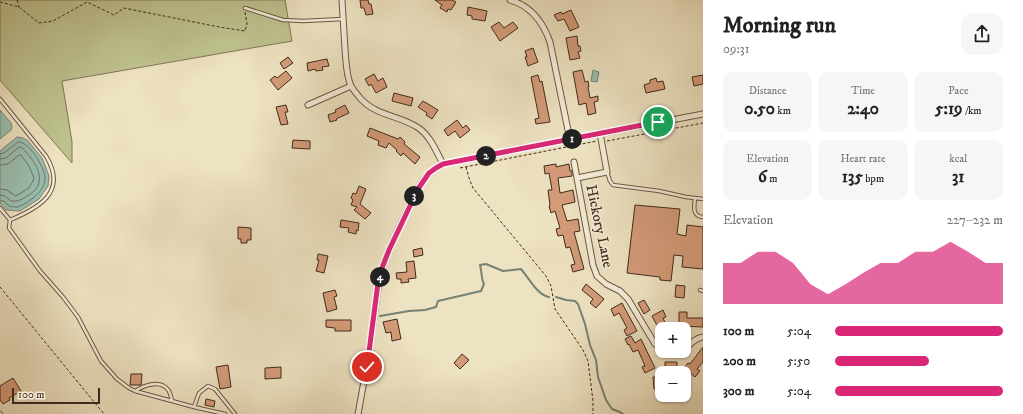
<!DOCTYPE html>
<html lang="en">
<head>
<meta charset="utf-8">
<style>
	body { margin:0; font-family:"IM FELL DW Pica",serif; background:#f6f6f6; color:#222; height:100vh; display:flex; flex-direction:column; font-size:15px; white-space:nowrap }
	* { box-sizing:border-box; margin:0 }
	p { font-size:13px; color:#767676 }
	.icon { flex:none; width:22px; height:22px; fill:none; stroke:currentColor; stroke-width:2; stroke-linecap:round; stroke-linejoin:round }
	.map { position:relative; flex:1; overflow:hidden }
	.sheet { display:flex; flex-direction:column; background:#fff; width:320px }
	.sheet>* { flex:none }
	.buttons { position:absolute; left:655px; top:322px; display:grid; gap:8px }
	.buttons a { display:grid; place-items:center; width:36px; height:36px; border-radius:8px; background:#fff; box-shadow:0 1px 3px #0004; font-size:20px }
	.scale { position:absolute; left:12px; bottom:10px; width:88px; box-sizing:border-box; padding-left:4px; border:2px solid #42291c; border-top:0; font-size:11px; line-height:14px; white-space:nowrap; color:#42291c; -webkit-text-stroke:3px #f3ecd7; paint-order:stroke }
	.pin { position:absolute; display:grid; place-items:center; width:34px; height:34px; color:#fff; margin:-17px; border:2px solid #fff; border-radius:50%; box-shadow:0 1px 4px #0007 }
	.km { position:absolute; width:20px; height:20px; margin:-10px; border-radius:50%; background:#222; color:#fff; font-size:11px; line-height:20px; text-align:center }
	.round { display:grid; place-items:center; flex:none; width:42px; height:42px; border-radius:12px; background:#f6f6f6 }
	.summary { display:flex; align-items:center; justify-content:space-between; height:68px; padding:0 20px }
	h1 { font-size:22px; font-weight:700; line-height:30px }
	.metrics { display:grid; grid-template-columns:repeat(3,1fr); gap:6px; height:68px; padding:4px 20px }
	.metrics div { display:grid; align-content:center; border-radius:10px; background:#f6f6f6; text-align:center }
	.metrics b { font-size:17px; font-weight:700 }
	.metrics small { font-size:11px; font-weight:400 }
	.metrics p { font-size:11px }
	.chart { height:112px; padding:8px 20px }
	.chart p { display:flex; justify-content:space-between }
	.chart svg { width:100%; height:72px; margin-top:4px; fill:#db2777; opacity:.7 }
	ul { padding:0 20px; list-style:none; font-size:13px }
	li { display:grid; grid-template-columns:64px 48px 1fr; align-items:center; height:30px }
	li i { height:10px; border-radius:5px; background:#db2777 }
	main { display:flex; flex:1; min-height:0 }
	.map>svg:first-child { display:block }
	.green { fill:#bec28f; stroke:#807656 }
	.water { fill:#99beb0; stroke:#768275 }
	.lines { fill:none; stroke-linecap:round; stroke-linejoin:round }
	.shore { stroke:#6e7466; stroke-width:1 }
	.stream { stroke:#768275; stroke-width:2 }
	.building { fill:#d39b78; stroke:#42291c }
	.service-casing { stroke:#6d5745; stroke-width:4.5 }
	.minor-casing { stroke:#6d5745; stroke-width:7 }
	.path { stroke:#42291c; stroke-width:1; stroke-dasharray:3 2; stroke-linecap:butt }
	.service { stroke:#f3ecd7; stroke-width:2.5 }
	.minor { stroke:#f3ecd7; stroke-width:5 }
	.route-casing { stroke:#fff; stroke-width:8 }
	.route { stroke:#db2777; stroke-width:5 }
	.labels { text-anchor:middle; stroke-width:3.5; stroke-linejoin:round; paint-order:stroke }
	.street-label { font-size:15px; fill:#42291c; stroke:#f3ecd7 }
</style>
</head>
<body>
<main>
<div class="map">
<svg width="703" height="414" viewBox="0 0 703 414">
	<rect width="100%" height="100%" fill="#ede2c1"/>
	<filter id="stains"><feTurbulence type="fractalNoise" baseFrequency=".005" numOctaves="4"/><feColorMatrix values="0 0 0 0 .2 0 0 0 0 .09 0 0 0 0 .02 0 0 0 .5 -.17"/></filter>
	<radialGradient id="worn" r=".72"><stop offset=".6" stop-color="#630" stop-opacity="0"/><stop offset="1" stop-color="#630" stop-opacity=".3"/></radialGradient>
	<path class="green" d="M0,0h285l7,41 -230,40 10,61v21l-72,-83z"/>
	<path class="water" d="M593,70l6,2 -2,10 -6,-1z
		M0,110l11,13 1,4 -1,3 -11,9z
		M17,137l6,1 5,3 14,17 7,18 -1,10 -9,13 -19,12 -14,-1 -6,-7v-52z"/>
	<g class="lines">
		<path class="shore" d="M0,154l4,-1 14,-11c11,-1 26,25 27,35 1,12 -10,20 -19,26 -3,1 -5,3 -8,4 -3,0 -7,0 -9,-1l-5,-5h-4
			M0,159l6,-1 13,-11h2c14,13 29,35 8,48 -7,4 -10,7 -18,6l-6,-5 -5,-1
			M0,165l8,-1 11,-9h2l8,11 5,12 -1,3 -4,7 -13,8 -2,-1 -7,-5 -7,-1"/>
		<path class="stream" d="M556,297l10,3 9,1 3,3 7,20 5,21 6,15 2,17 8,23 6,9 8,3 3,2
			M380,316l29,-5 16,-1 11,-3 2,-6 43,-10 3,-7c-3,-6 -2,-12 -4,-19l6,-1 17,7 18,-2c8,9 16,26 28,28"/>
	</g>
	<path class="building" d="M360,0h8l1,4h2l2,10 -7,1 -2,-7h-3z
		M435,0h17l4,2 -5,8 -3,-1 -1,3 -7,-4 2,-3z
		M468,7l19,4 -2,10 -13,-2v-3l-5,-1z
		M571,10l8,17 -9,4 -6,-12 -6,2 -4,-6 7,-3 1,2z
		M499,22l5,6 9,-6 5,6 -18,13 -9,-14z
		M577,36l1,10h2l1,5 -3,1 2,6 -10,2 -4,-22z
		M533,48l5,14 -10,4 -3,-9h2l-2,-6z
		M288,57l5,6 -9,6 -4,-6z
		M327,59l2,7 -7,1 1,3 -7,1 -1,-2 -7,2 -1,-8z
		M582,70l3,12 3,-1 1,6h-1l2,11 8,-2v5l-4,1 2,11 -8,2 -2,-12 -7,2 -6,-33z
		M286,71l6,7 -14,12 -8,-10 5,-4 2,2z
		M374,74l4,7 5,-3 4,9 -11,6 -5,-9 -2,2 -4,-7z
		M538,75l2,7 2,-1 8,41 -14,2 -1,-5 4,-1 -8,-41z
		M703,75v9l-9,2 -2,-9z
		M656,78l1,4 6,-1 2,8 -19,4 -2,-8 6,-2v-3z
		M394,93l19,5 -2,8 -19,-5z
		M423,101l15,9 -6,9 -6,-4 1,-2 -9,-6z
		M286,105l2,7h-3l3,12 -7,1 -5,-18z
		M345,105l4,8 -13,6 1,1 -7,2 -2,-7 8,-3 -1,-2z
		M457,120l6,8 3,-3 4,5 -10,8 -5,-7 -7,5 -4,-6z
		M370,128l28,11 2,-2 5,5 -1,2 16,13 -5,7 -12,-11 -2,3 -5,-5 1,-1 -8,-7 -3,5 -8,-3 1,-4 -12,-5z
		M293,140l17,1v8l-18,-1z
		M556,164v3l13,-3 1,7h2v5l-14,2 2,15 13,-3 2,12 -13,3 5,16 11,-2 2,12 -6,1 10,37 -11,3 -2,-7 4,-1 -5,-17 -4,1 -3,-13 -5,1 -2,-7 4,-1 -5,-17 -4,2 -2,-7 1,-1 -2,-15h4l-3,-17 -4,1 -1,-8z
		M359,186l7,3 -6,15 11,9 -6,6 -11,-9 3,-3 -6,-2 2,-5 -2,-2 2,-5 3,1z
		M635,205l45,4 -3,25 9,2 1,-11 16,2v42l-21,-2 1,-11 -9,-1 -3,26 -11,-1v-3l-33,-4z
		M341,220l18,3 -1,8 -2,-1v4l-8,-2 1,-4 -9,-1z
		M238,227l13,1v12h-4v3h-6v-4h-3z
		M422,248l1,7 -9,2 -1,-7z
		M318,254l10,2 -4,17 -8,-2 3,-11h-2z
		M414,261l2,17 -8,1 1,3 -8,1v-4h-4l-1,-6 11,-1 -1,-10z
		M586,284l18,15 -8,9 -6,-5 3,-4 -11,-9z
		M676,285l9,1 -1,12 -9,-1z
		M335,290l2,6 -3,1 3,12 -10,3 -4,-19z
		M644,300l6,10 -6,4 -6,-11z
		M622,303l15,28 -10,5 -3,-6 3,-2 -8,-15 -5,3 -3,-7z
		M663,310l3,7 -3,1 5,11h-9l-7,-13z
		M679,312h8v6h16v9l-24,-1z
		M397,319l4,20 -9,2 -1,-9 -5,1 -3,-11z
		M326,320h25v11h-16v-3l-9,-1z
		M631,336l4,7 6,-4 14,29 -10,5 -3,-6 3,-1 -7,-16 -5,2 -4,-8 -1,1 -3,-6z
		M703,347v15l-6,7 3,2 -5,6 -11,-9 4,-5 2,1z
		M462,354l7,6 -9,9 -6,-6z
		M665,362h12v7h-12z
		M228,365l3,22 -11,2 -4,-22z
		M281,367v11l-16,1v-11z
		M131,374h11l-1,11h-11z
		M653,377h7l2,5 -1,7h-7z
		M13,378l8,13 -12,7 1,2 -7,4 -3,-4v-14z
		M206,399l9,2 -1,6 -9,-2z"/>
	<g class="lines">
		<defs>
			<path id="service" d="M245,8l38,12 20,1 40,-2
				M0,99l46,57c22,36 -7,52 -36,64
				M607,172l3,9 3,4 46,6 27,6 17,2
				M695,198c-1,9 -3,18 8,19
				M0,208l10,12 -1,8 31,43 23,26 15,20 23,44 16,18 12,9 6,3 59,16 31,7
				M700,290l3,1
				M135,391c10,-6 26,-12 34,0 1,2 2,6 3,9
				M194,407l5,-14 9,-7 7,3 20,25
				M0,413l1,1"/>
			<path id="minor" d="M342,0c1,16 2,33 3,49 1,12 1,26 6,37 2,4 6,8 9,12 16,18 38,17 57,29 13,8 19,24 26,37
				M510,0c21,6 33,22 40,42l20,98
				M308,105l43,-19
				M574,162l19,103 4,11 9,8 14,7 8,8 27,45 7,5
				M577,178l30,-6 -7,-39
				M684,350c5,-5 11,-12 19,-13
				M664,351l10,2 9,-2
				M358,414c6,-30 11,-60 15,-90 3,-18 4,-37 9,-54 6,-21 16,-40 25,-59 10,-20 15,-37 36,-47l260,-50"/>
		</defs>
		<use href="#service" class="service-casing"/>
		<use href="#minor" class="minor-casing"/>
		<path class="path" d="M17,0l2,7
			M0,2l19,5 20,16 14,-2 34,-19 27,13 10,-7 95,19 26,4 2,-7 -2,-12
			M607,141l96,-18
			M466,167l3,11 4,10 73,88 5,10 4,23 28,41 5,11 5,40v13
			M460,168l137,-27
			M0,287l104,127"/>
		<use href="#service" class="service"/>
		<use href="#minor" class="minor"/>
	</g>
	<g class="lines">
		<defs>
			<path id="route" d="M367,367l11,-84 4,-15 7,-18 29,-61 11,-16 7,-5 7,-4 215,-42"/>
		</defs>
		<use href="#route" class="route-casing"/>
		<use href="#route" class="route"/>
	</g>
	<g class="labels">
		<g class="street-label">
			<text transform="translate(600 226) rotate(78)" y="5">Hickory Lane</text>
		</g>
	</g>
	<rect width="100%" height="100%" filter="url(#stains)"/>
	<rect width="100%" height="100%" fill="url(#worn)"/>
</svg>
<div class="buttons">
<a>+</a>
<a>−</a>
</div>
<div class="scale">100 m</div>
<div class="pin" style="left:658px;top:122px;background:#1e9e55"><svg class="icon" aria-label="arrive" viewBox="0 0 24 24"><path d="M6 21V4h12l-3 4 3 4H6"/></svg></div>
<div class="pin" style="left:367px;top:367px;background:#d93025"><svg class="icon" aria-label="check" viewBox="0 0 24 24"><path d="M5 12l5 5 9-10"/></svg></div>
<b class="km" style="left:572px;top:139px">1</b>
<b class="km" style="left:486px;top:156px">2</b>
<b class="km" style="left:414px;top:196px">3</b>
<b class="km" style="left:380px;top:277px">4</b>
</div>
<section class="sheet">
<div class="summary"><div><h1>Morning run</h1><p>09:31</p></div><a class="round"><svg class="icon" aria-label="share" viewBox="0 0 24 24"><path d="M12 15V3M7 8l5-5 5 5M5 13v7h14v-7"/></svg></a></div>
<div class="metrics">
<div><p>Distance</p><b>0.50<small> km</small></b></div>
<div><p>Time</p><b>2:40</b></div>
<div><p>Pace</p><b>5:19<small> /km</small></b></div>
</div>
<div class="metrics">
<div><p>Elevation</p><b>6<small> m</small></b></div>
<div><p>Heart rate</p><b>135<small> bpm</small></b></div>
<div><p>kcal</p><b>31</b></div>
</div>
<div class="chart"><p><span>Elevation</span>227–232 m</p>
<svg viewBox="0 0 160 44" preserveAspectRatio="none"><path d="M0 44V19L10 19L20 12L30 12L40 19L50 32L60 38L70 32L80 25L90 19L100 19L110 12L120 12L130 6L140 12L150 19L160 19V44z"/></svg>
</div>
<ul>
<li><b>100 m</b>5:04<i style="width:100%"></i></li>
<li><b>200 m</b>5:50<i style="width:56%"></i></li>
<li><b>300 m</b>5:04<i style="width:100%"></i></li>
</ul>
</section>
</main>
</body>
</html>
